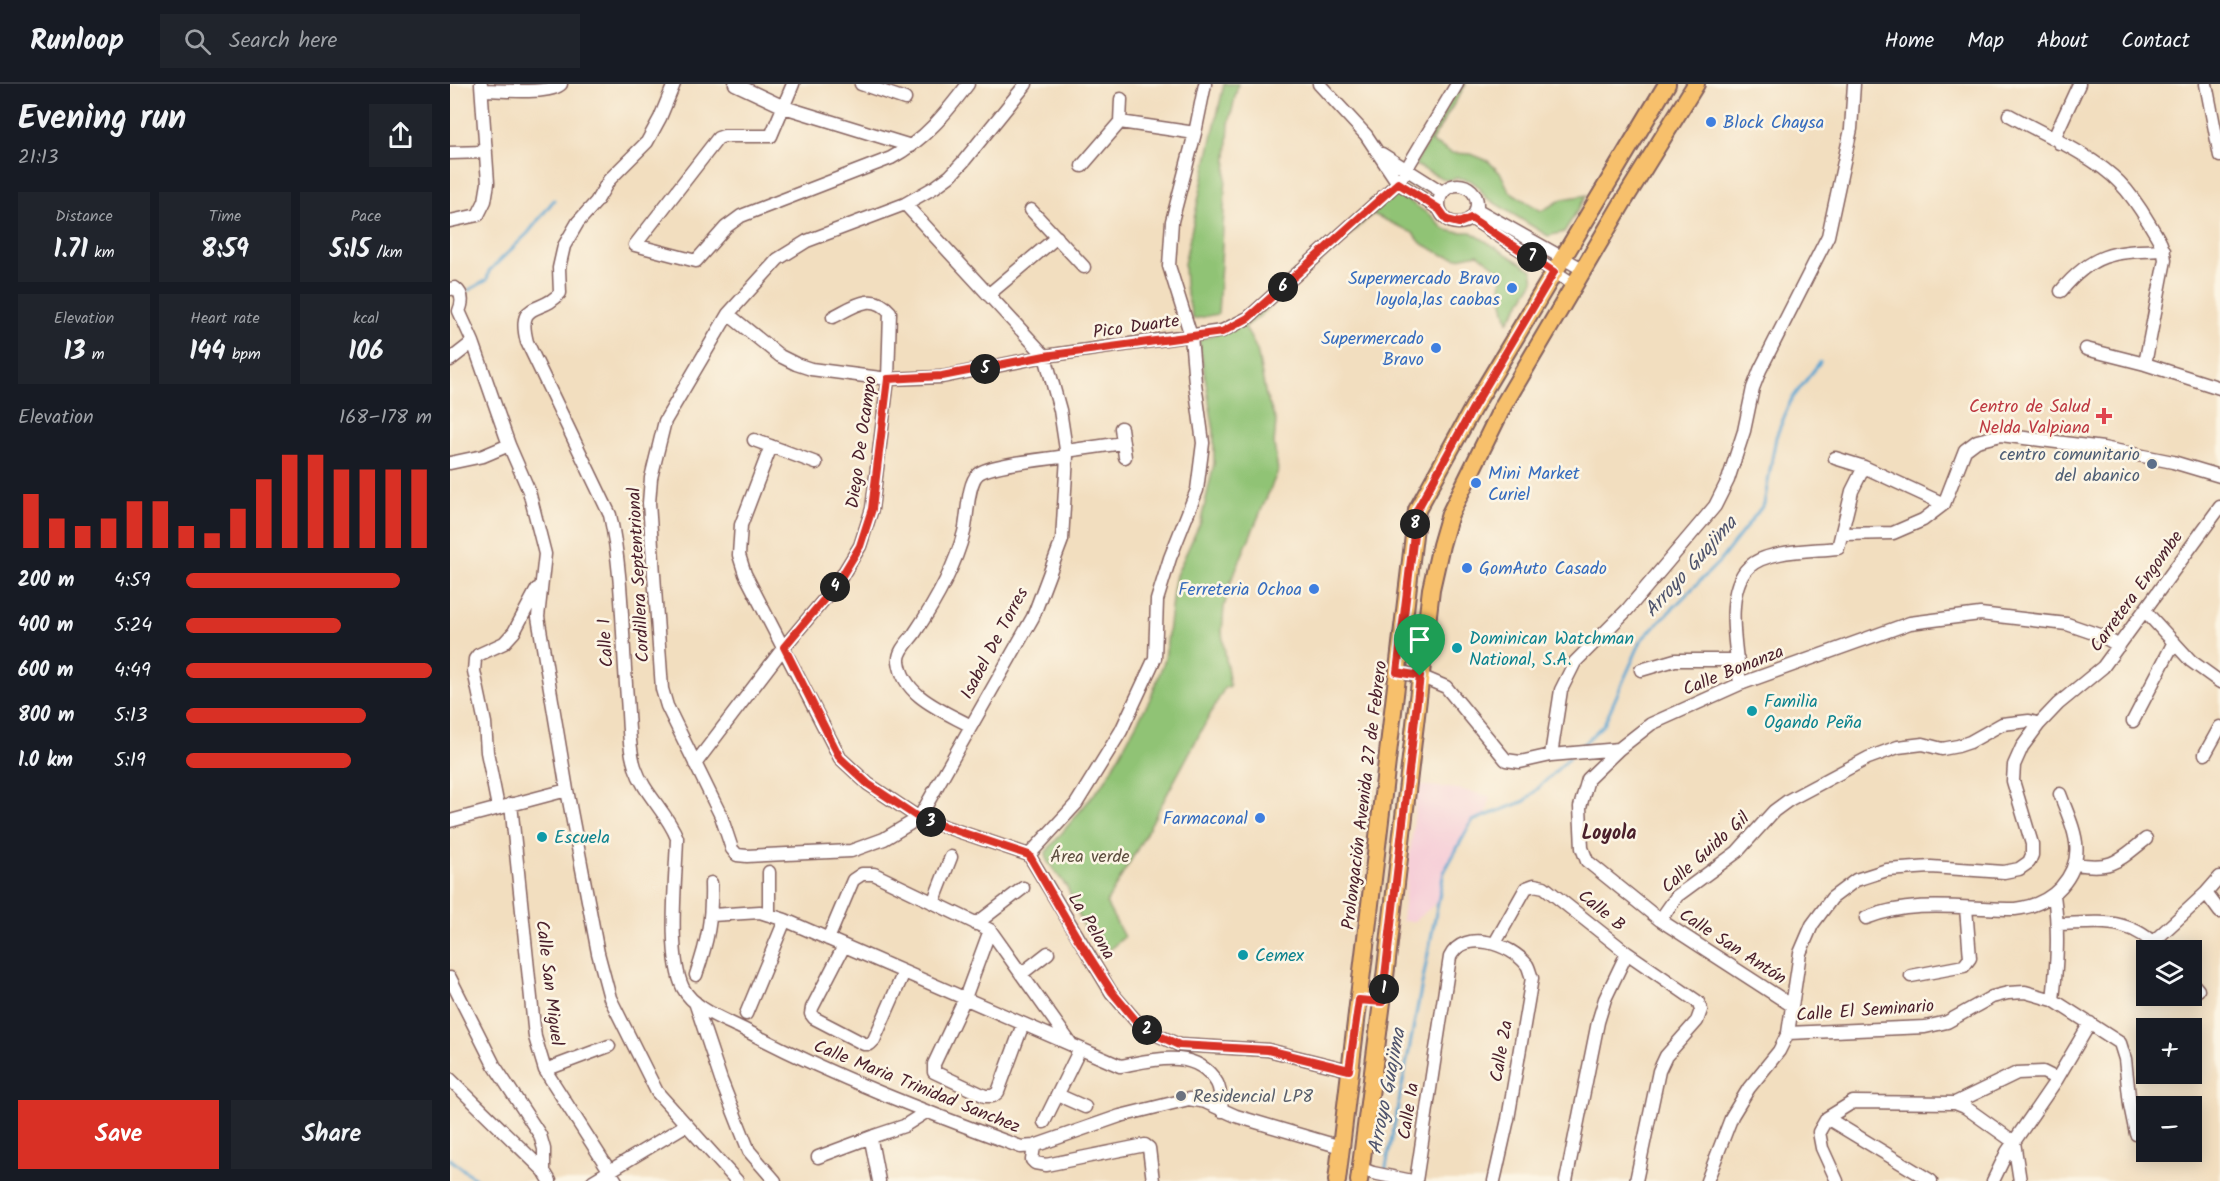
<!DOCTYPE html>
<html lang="en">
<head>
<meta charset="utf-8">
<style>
	body { margin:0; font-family:Kalam,sans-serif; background:#20242c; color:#f1f3f6; height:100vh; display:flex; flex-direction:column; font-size:22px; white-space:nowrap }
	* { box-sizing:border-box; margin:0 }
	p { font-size:20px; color:#9ea1a6 }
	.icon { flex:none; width:33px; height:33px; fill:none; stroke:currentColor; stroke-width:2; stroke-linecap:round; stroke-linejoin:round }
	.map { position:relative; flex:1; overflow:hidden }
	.panel { display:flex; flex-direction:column; background:#171b24; width:450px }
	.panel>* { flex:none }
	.fabs { position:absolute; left:1686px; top:856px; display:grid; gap:12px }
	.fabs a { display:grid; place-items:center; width:66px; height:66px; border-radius:0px; background:#171b24; box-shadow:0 3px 15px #0003; font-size:30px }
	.pin { position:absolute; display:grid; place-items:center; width:51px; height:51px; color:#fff; margin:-62px -26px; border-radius:50% 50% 50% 0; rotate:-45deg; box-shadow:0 0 6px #0007 }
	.pin .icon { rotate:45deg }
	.km { position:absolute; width:30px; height:30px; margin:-15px; border-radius:50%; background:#222; color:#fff; font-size:16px; line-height:30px; text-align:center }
	.round { display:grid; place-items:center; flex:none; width:63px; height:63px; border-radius:0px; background:#20242c }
	.headline { display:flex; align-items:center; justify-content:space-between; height:102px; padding:0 18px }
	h1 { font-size:33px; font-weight:600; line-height:45px }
	.metrics { display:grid; grid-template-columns:repeat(3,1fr); gap:9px; height:102px; padding:6px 18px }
	.metrics div { display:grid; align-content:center; border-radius:0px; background:#20242c; text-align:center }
	.metrics b { font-size:26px; font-weight:600 }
	.metrics small { font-size:16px; font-weight:400 }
	.metrics p { font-size:16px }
	.chart { height:168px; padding:12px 18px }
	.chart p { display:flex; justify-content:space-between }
	.chart svg { width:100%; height:108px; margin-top:6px; stroke:#d93025; stroke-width:6 }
	.button { display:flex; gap:12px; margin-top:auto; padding:12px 18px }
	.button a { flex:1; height:69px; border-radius:0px; background:#d93025; color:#fff; font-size:24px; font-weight:600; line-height:69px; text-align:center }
	.button a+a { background:#20242c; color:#f1f3f6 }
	ul { padding:0 18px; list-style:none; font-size:20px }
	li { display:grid; grid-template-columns:96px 72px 1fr; align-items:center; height:45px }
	li i { height:15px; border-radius:8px; background:#d93025 }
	header { display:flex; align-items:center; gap:36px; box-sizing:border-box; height:84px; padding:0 30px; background:#171b24; border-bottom:2px solid #363941 }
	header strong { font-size:28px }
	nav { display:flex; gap:33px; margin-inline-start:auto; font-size:21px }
	.search { width:420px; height:54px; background:#20242c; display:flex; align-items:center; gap:15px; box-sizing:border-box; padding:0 21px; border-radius:0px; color:#9ea1a6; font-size:22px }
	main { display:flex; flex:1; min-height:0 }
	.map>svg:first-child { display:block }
	.built { fill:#f6cfd8 }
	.green { fill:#90c374; stroke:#6d7150; stroke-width:1.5 }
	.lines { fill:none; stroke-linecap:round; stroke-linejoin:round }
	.stream { stroke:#57a3d0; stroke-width:3 }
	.minor-casing { stroke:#85625f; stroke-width:15 }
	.major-casing { stroke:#85625f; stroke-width:20 }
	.minor { stroke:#fff; stroke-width:12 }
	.major { stroke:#f7c06c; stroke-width:16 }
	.route-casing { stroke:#fff; stroke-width:12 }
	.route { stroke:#d93025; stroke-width:8 }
	.shop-dot { fill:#3f7fe0; stroke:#fcf5e5; stroke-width:2 }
	.health-dot { fill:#e0444e; stroke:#fcf5e5; stroke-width:2 }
	.service-dot { fill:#5c6f8a; stroke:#fcf5e5; stroke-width:2 }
	.culture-dot { fill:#0f9aa8; stroke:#fcf5e5; stroke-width:2 }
	.worship-dot { fill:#6b7280; stroke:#fcf5e5; stroke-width:2 }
	.labels { text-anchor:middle; stroke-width:5; stroke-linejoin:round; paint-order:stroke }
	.shop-label { font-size:18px; fill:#366cbe; stroke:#fcf5e5; text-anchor:end }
	.street-label { font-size:18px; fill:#4a1f2b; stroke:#fcf5e5 }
	.health-label { font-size:18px; fill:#be3a42; stroke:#fcf5e5; text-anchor:end }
	.service-label { font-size:18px; fill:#4e5e75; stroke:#fcf5e5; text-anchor:end }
	.culture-label { font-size:18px; fill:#0d838f; stroke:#fcf5e5; text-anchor:start }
	.park-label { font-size:18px; fill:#5f5041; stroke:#fcf5e5 }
	.worship-label { font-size:18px; fill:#5b616d; stroke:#fcf5e5; text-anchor:start }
	.water-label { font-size:20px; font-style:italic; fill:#4f546d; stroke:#fcf5e5 }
	.neighbourhood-label { font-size:20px; font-weight:bold; fill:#4a1f2b; stroke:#fcf5e5 }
</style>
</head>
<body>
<header>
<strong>Runloop</strong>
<div class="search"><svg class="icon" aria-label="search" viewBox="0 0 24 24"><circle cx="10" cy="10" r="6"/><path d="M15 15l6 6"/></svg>Search here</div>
<nav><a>Home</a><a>Map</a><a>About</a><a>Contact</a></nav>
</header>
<main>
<section class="panel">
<div class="headline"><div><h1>Evening run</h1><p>21:13</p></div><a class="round"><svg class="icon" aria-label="share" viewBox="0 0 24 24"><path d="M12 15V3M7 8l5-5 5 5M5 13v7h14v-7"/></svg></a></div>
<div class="metrics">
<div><p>Distance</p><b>1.71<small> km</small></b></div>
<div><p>Time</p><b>8:59</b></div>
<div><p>Pace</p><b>5:15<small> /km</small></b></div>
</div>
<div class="metrics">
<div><p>Elevation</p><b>13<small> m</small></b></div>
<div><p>Heart rate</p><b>144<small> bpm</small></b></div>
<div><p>kcal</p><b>106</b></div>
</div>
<div class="chart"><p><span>Elevation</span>168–178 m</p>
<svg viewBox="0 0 160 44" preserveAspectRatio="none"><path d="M5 44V22M15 44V32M25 44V35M35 44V32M45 44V25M55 44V25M65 44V35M75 44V38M85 44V28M95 44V16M105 44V6M115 44V6M125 44V12M135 44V12M145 44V12M155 44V12"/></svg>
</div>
<ul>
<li><b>200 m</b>4:59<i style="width:87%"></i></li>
<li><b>400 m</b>5:24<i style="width:63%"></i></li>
<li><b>600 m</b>4:49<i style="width:100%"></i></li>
<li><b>800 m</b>5:13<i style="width:73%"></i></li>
<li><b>1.0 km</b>5:19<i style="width:67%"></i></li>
</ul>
<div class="button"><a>Save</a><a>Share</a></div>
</section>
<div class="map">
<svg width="1770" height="1097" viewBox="0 0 1770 1097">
	<rect width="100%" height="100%" fill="#fcf5e5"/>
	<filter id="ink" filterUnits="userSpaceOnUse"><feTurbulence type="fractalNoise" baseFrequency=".0167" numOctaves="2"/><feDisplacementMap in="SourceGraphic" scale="12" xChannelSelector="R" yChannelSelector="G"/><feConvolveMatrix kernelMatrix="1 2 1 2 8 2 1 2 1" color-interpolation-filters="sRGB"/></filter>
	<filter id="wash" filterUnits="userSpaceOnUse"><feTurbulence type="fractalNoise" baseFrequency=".008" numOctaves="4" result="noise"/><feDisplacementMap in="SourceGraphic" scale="24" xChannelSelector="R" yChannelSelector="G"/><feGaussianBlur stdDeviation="1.35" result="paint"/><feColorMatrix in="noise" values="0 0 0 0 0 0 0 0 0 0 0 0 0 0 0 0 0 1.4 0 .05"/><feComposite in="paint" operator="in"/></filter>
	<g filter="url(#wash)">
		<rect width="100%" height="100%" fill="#f2debf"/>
		<path class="built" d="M968,701l40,4 32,7 -4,20 -14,6 -28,50 -6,30 -24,19h-12z"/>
		<path class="green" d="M774,0h14l-9,40 -11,190 -25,5 -8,-32 -1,-23z
			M1010,0h6l-35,58 21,11 19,1 17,7 13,13 8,17 32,20 22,-12 24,-4 -23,37 -16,4 -63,-39 -6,-10 -9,-7 -12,-2 -12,2 -31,-15z
			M942,109h5l36,24 11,12 11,3h16l61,38 2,11 -26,41 -7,-28 1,-22 -24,-18 -20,4 -15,-3 -22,-12 -8,-10 -40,-19 -113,102 -15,11 12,23 9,46 10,25 -2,23 4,27 -47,110 -7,26 -2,25 8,55h-5l-87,161 -32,55 18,34 -21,18 -19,-28 -17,-40 -20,-26 -1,-9 59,-71 45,-82 15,-40 8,-68 3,-16 25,-54 13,-57v-33l-15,-91 22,-8z"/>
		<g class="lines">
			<path class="stream" d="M19,206l18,-10 2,-9 39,-38 26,-33
				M1128,665l26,-25 38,-85 77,-77 45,-58 12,-67 15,-37 29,-38
				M0,1075l28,22
				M935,1088l59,-300 28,-51 53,-20 44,-43"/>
		</g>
	</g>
	<g filter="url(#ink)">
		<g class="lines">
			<defs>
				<path id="minor" d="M224,0l-14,34 -13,24 -38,38 -13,22 -18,20 -14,24 -5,22 1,25c-18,22 -44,6 -33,49l83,173c13,59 12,123 17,183 2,22 1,48 8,69 9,27 32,45 42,71 -1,39 -10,117 6,150 11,21 40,31 60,41 89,47 183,83 278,118l13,-1 86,-30 69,-17 16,3 31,14 105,31
					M285,0l49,23 127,39
					M343,0l-22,52h-47l-6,2 -83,107 61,16 30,-34 15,-11 150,-58c34,-18 55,-45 77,-74
					M411,0l44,15
					M869,0l47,51 32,48 41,26
					M1756,0l14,72
					M33,6c17,0 67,5 78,-6
					M1559,31c34,19 84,40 110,67 12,12 21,26 30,41 7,12 15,22 16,37l-20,104
					M670,38l75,11
					M1609,59l-3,-9 23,-50
					M0,69l36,-1
					M932,70l60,38
					M632,82l38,-44 1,-23
					M989 120a19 19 0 1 1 38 0a19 19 0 1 1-38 0Z
					M455,120l140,152 15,54 7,46 -5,84 -29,77 -114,201 -35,21 -33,12 -104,5 -10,-1 -5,-6 -11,-33 -54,-110 -5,-17 -13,-186 2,-25 14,-57 63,-107 50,-55 29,-18 98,-37 30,-17 15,-11 13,-14 63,-78
					M1026,125l108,61
					M581,126l53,57
					M1021,134l104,67
					M0,137l28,-6 7,-14 3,-18 -7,-99
					M0,205l5,-1c8,6 8,14 4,23l14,31 36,103 20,46 16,63 -7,63 29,173 31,163 12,45 47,94 80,89
					M1611,207c33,-40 54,-39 103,-41
					M538,211l69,-58
					M278,230l52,42 16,8 15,5 77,10 54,-2 103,-21 177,-25 26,-13 150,-135 59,-99
					M1636,265l59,15 75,24
					M0,276l23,-18
					M671,344l4,29
					M304,356l62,23
					M321,362l-30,79 -2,30 6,19 95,184 28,26 51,34 110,37 82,137 31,36 37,17 89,5 81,20
					M616,367l57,-8
					M1385,374l29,9 80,37
					M0,379l33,-7 26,-11
					M1392,450l51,-1 30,-13 21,-16 21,-54 12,-9 24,-6 102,13 70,14 47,14
					M1695,527l46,50 29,21
					M1191,586l34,-10h63
					M947,588l23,4 26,11 60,73 14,2 31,-7 68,-6
					M1290,600c-3,-31 -17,-93 9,-117 7,-7 20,-11 30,-13 19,-4 40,-4 59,-6l14,-57 12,-24
					M1683,637l41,-79
					M521,642c-27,-15 -68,-29 -72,-65 -1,-10 9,-19 15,-27 21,-31 41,-67 50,-102 4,-15 3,-48 14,-58 12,-10 70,-15 89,-18
					M1755,670l15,-27
					M1101,671l10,-65 14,-28 52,-52 88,-104 13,-26 16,-49 9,-43 7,-18 68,-134 23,-107 3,-45
					M245,680l89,-117 53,-63 23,-38 12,-37 16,-130 2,-67c-18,-21 -37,-5 -57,5
					M61,720l24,233 10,33 71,111
					M48,723l-11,-55 -2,-29 -11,-52 1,-12 3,-4 26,-12 10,-11 23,-43
					M0,737l117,-31
					M579,771l47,-51 45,-73 34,-73 2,-58 13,-42 27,-68 6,-47 -8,-60 -4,-47 -22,-70 3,-45 23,-88 10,-49
					M1626,780c37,6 42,-3 70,-25
					M1756,809l14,19
					M483,819l18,-46
					M262,831l48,-3 25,8 335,146c33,-6 76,-19 97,17 4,7 4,20 5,28
					M319,831v-43
					M1416,834c48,-19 99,-9 149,-9 18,-2 34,-9 46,-22 28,-32 12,-58 -1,-93
					M1210,836l17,-24 60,-44 37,-41 15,-11 79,-42 30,-11 25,-3 19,5 16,-3 12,-4 32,-18 27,-3 10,3
					M526,840l47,-36
					M1608,840c43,-1 71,-8 104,27
					M540,846l-25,68 -31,66v8l51,24h8l5,-4 25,-68
					M378,855l25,-59 9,-6h12l116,56 81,114
					M1703,858l53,-49 14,-16
					M1045,859l31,-55 8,-3 10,2 83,66 71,49 3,8 -4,11 -31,35 -7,15 -23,110
					M394,862l-32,62 -1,6 3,4 50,26h6l4,-4 30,-68
					M571,890l27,-21
					M246,891c12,-35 16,-55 15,-92
					M1461,892l53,-10 6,-8 -4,-50
					M0,894l44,87 46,70 4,14v22
					M1742,899l6,7
					M1603,916c4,-36 6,-69 1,-105
					M245,918l26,78 28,71 26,30
					M1341,921l-131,-85 -73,-59 -5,-13 -2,-41 8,-28 31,-30 32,-25 89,-40 170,-61 70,-9 87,10 35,12 17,10
					M296,930l39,-94
					M1338,949l137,-6 22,-5 45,-25 16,-4 17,-1 28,8 67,43 5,16 5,46 6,29
					M95,986l64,-24
					M0,995l94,92 6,10
					M608,1011l27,12
					M1505,1019l62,-30 26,-1 14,7
					M1377,1034l104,63
					M594,1038l36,-73
					M584,1062l-2,14 3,3 11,2 99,-20 4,3 4,33
					M368,1073l56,-21
					M910,1084l13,5 39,8
					M143,1097l93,-56
					M429,1097l-8,-41 3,-4 30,-10 22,-14
					M966,1097l34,-224c14,-29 61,-13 77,8 2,3 3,9 5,13l-24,141 -14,62
					M1116,1097l32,-159 7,-23 22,-46
					M1257,1097l25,-65 17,-28 30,-37 9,-18 12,-80 12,-28 20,-27 24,-18 31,-10 44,-3 73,5 15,-3 10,-7 3,-7v-11l-19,-63 1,-16 8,-18 17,-23 19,-20 45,-37 117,-160
					M1387,1097l-15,-33 -3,-16 8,-14 26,-16 102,1 10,4 49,35 6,39
					M1543,1097l14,-29 50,-73 33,-56"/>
				<path id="major" d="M887,1097l80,-671 56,-102 194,-324
					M909,1097l23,-179 49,-413 10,-44 9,-31 53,-108 120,-204 73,-118"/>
			</defs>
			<use href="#minor" class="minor-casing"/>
			<use href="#major" class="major-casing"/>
			<use href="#minor" class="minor"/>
			<use href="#major" class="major"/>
		</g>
	</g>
	<g class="lines" filter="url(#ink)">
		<defs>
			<path id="route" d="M948,99l41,26 8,11 12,3 12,-5 83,54 -81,136 -56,102 -20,162 23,4 -38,326 -23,-2 -10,70 -81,-20 -89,-5 -37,-17 -30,-36 -36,-56 -47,-81 -110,-37 -51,-34 -28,-26 -56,-111 53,-63 23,-38 12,-37 16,-130 54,-3 103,-20 177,-24 26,-14z"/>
		</defs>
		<use href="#route" class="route-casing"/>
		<use href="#route" class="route"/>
	</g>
	<g class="shop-dot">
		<circle cx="1261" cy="38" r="6"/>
		<circle cx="1062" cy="204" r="6"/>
		<circle cx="986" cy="264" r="6"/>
		<circle cx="1026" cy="399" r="6"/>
		<circle cx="1017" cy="484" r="6"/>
		<circle cx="864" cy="505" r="6"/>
		<circle cx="810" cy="734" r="6"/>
	</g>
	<path class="health-dot" d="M1651 323h6v6h6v6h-6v6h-6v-6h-6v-6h6z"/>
	<circle class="service-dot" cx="1702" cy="380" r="6"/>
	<g class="culture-dot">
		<circle cx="1007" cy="564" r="6"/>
		<circle cx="1302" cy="627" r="6"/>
		<circle cx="92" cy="753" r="6"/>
		<circle cx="793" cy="871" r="6"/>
	</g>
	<circle class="worship-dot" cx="731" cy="1012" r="6"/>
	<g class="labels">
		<g class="shop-label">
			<text x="1273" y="44" text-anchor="start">Block Chaysa</text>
			<text x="1050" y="200">Supermercado Bravo<tspan x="1050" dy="21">loyola,las caobas</tspan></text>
			<text x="974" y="260">Supermercado<tspan x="974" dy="21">Bravo</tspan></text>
			<text x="1038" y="395" text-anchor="start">Mini Market<tspan x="1038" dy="21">Curiel</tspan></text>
			<text x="1029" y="490" text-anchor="start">GomAuto Casado</text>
			<text x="852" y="511">Ferreteria Ochoa</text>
			<text x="798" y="740">Farmaconal</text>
		</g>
		<g class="street-label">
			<text transform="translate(686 242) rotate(-8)" y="6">Pico Duarte</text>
			<text transform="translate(411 358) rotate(-82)" y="6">Diego De Ocampo</text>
			<text transform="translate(188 491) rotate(-93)" y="6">Cordillera Septentrional</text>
			<text transform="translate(1686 507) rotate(-54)" y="6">Carretera Engombe</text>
			<text transform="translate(155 559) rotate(-94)" y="6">Calle 1</text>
			<text transform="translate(544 559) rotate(-62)" y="6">Isabel De Torres</text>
			<text transform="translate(1283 586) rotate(-22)" y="6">Calle Bonanza</text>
			<text transform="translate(914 711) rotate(-83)" y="6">Prolongación Avenida 27 de Febrero</text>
			<text transform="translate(1255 768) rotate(-42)" y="6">Calle Guido Gil</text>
			<text transform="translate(1152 826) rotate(39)" y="6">Calle B</text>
			<text transform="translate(642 842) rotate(59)" y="6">La Pelona</text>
			<text transform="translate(1283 862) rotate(33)" y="6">Calle San Antón</text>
			<text transform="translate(100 899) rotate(83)" y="6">Calle San Miguel</text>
			<text transform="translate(1415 926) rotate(-4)" y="6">Calle El Seminario</text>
			<text transform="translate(1051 967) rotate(-80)" y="6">Calle 2a</text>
			<text transform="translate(467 1002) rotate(22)" y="6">Calle Maria Trinidad Sanchez</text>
			<text transform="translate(958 1027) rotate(-81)" y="6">Calle 1a</text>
		</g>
		<g class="health-label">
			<text x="1640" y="328">Centro de Salud<tspan x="1640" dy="21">Nelda Valpiana</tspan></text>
		</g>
		<g class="service-label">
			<text x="1690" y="376">centro comunitario<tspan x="1690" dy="21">del abanico</tspan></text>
		</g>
		<g class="culture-label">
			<text x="1019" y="560">Dominican Watchman<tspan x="1019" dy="21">National, S.A.</tspan></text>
			<text x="1314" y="623">Familia<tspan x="1314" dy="21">Ogando Peña</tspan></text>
			<text x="104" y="759">Escuela</text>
			<text x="805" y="877">Cemex</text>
		</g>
		<g class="park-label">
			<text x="640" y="778">Área verde</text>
		</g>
		<g class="worship-label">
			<text x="743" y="1018">Residencial LP8</text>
		</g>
		<g class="water-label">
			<text transform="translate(1240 482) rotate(-48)" y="7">Arroyo Guajima</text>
			<text transform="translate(936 1007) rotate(-79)" y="7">Arroyo Guajima</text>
		</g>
		<g class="neighbourhood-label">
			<text x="1159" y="755">Loyola</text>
		</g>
	</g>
</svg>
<div class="fabs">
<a><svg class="icon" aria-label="layers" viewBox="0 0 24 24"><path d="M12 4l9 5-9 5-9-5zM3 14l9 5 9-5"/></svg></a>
<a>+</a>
<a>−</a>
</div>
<div class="pin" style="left:970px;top:592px;background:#1e9e55"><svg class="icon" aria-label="arrive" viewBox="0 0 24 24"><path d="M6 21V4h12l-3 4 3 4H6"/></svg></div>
<b class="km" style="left:934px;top:905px">1</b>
<b class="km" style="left:697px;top:946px">2</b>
<b class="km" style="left:481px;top:738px">3</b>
<b class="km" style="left:385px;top:503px">4</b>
<b class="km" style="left:535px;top:285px">5</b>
<b class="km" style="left:833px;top:203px">6</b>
<b class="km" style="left:1082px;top:173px">7</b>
<b class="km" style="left:965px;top:440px">8</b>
</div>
</main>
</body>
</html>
